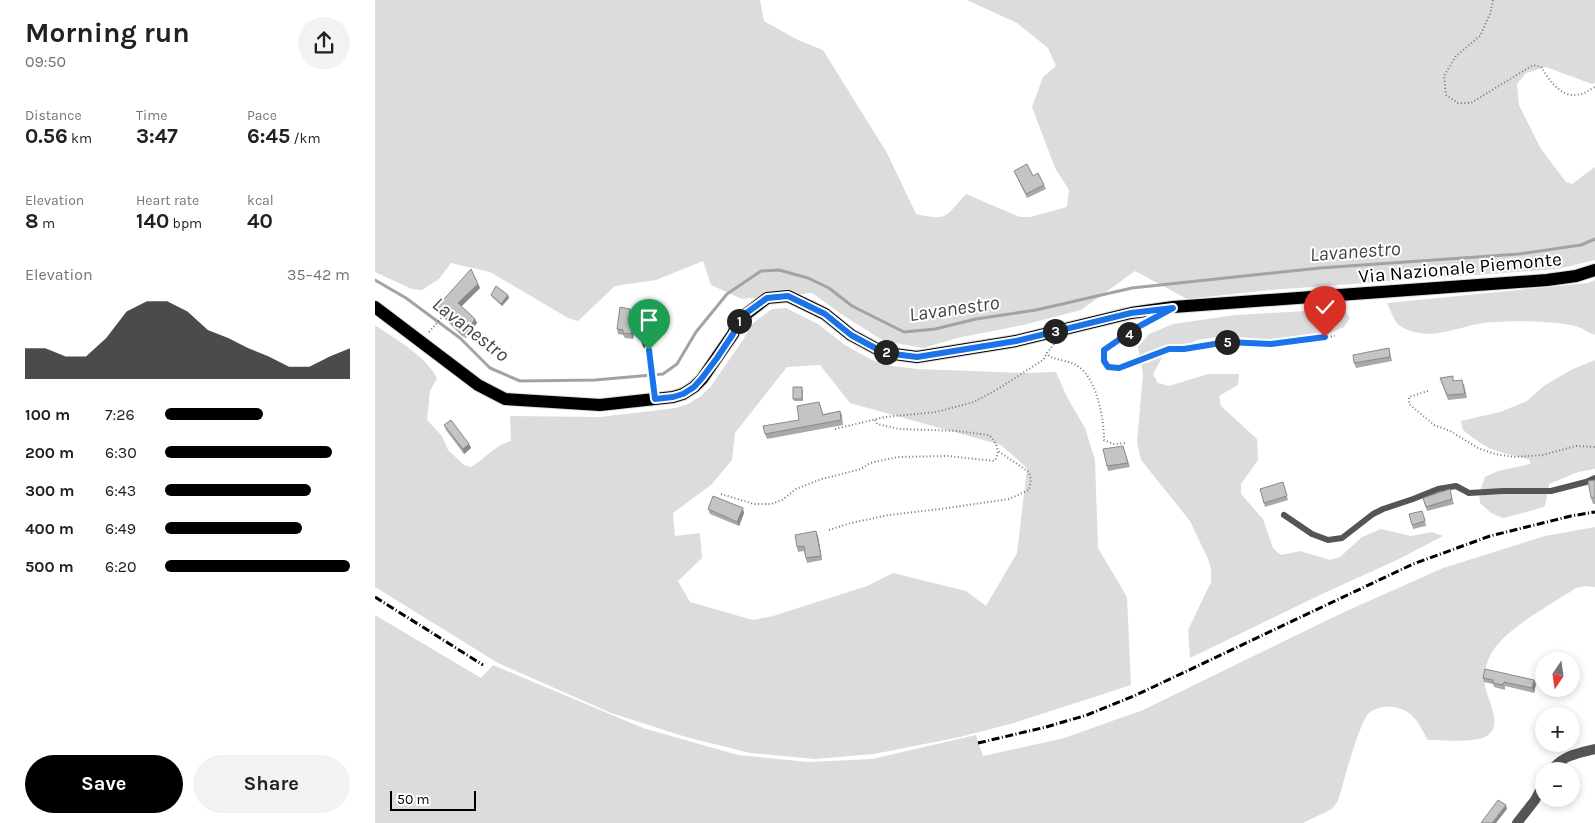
<!DOCTYPE html>
<html lang="en">
<head>
<meta charset="utf-8">
<style>
	body { margin:0; font-family:Karla,sans-serif; background:#f2f2f2; color:#202124; height:100vh; display:flex; flex-direction:column; font-size:19px; white-space:nowrap }
	* { box-sizing:border-box; margin:0 }
	p { font-size:16px; color:#757577 }
	.icon { flex:none; width:28px; height:28px; fill:none; stroke:currentColor; stroke-width:2; stroke-linecap:round; stroke-linejoin:round }
	.map { position:relative; flex:1; overflow:hidden }
	.sheet { display:flex; flex-direction:column; background:#fff; width:375px }
	.sheet>* { flex:none }
	.needle { width:32px; rotate:193deg }
	.buttons { position:absolute; left:1160px; top:652px; display:grid; gap:10px }
	.buttons a { display:grid; place-items:center; width:45px; height:45px; border-radius:50%; background:#fff; box-shadow:0 2px 8px #0003; font-size:25px }
	.scale { position:absolute; left:15px; bottom:12px; width:86px; box-sizing:border-box; padding-left:5px; border:2px solid #000; border-top:0; font-size:14px; line-height:18px; white-space:nowrap; color:#000; -webkit-text-stroke:4px #fff; paint-order:stroke }
	.pin { position:absolute; display:grid; place-items:center; width:42px; height:42px; color:#fff; margin:-51px -21px; border-radius:50% 50% 50% 0; rotate:-45deg; box-shadow:0 0 5px #0007 }
	.pin .icon { rotate:45deg }
	.km { position:absolute; width:25px; height:25px; margin:-12px; border-radius:50%; background:#222; color:#fff; font-size:14px; line-height:25px; text-align:center }
	.round { display:grid; place-items:center; flex:none; width:52px; height:52px; border-radius:26px; background:#f2f2f2 }
	.summary { display:flex; align-items:center; justify-content:space-between; height:85px; padding:0 25px }
	h1 { font-size:28px; font-weight:700; line-height:38px }
	.metrics { display:grid; grid-template-columns:repeat(3,1fr); gap:8px; height:85px; padding:5px 25px }
	.metrics div { display:grid; align-content:center }
	.metrics b { font-size:21px; font-weight:700 }
	.metrics small { font-size:14px; font-weight:400 }
	.metrics p { font-size:14px }
	.chart { height:140px; padding:10px 25px }
	.chart p { display:flex; justify-content:space-between }
	.chart svg { width:100%; height:90px; margin-top:5px; fill:#000; opacity:.7 }
	.cta { display:flex; gap:10px; margin-top:auto; padding:10px 25px }
	.cta a { flex:1; height:58px; border-radius:30px; background:#000; color:#fff; font-size:20px; font-weight:700; line-height:58px; text-align:center }
	.cta a+a { background:#f2f2f2; color:#202124 }
	ul { padding:0 25px; list-style:none; font-size:16px }
	li { display:grid; grid-template-columns:80px 60px 1fr; align-items:center; height:38px }
	li i { height:12px; border-radius:6px; background:#000 }
	main { display:flex; flex:1; min-height:0 }
	.map>svg:first-child { display:block }
	.green { fill:#dcdcdc; fill-rule:evenodd }
	.lines { fill:none; stroke-linecap:round; stroke-linejoin:round }
	.stream { stroke:#a3a3a3; stroke-width:3 }
	.primary-casing { stroke:#dbdbdb; stroke-width:14 }
	.path { stroke:#777; stroke-width:2; stroke-dasharray:1 2.5; stroke-linecap:butt }
	.lane { stroke:#555; stroke-width:6 }
	.street { stroke:#555; stroke-width:10 }
	.primary { stroke:#000; stroke-width:12 }
	.rail { stroke:#000; stroke-width:3; stroke-dasharray:8 2.5 1 2.5; stroke-linecap:butt }
	.wall { fill:#a9a9a9 }
	.shaded-wall { fill:#898989 }
	.building { fill:#c4c4c4; stroke:#898989 }
	.route-casing { stroke:#fff; stroke-width:10 }
	.route { stroke:#1a73e8; stroke-width:6 }
	.labels { text-anchor:middle; stroke-width:4; stroke-linejoin:round; paint-order:stroke }
	.street-label { font-size:19px; fill:#000; stroke:#fff }
	.water-label { font-size:20px; font-style:italic; fill:#444; stroke:#fff }
</style>
</head>
<body>
<main>
<section class="sheet">
<div class="summary"><div><h1>Morning run</h1><p>09:50</p></div><a class="round"><svg class="icon" aria-label="share" viewBox="0 0 24 24"><path d="M12 15V3M7 8l5-5 5 5M5 13v7h14v-7"/></svg></a></div>
<div class="metrics">
<div><p>Distance</p><b>0.56<small> km</small></b></div>
<div><p>Time</p><b>3:47</b></div>
<div><p>Pace</p><b>6:45<small> /km</small></b></div>
</div>
<div class="metrics">
<div><p>Elevation</p><b>8<small> m</small></b></div>
<div><p>Heart rate</p><b>140<small> bpm</small></b></div>
<div><p>kcal</p><b>40</b></div>
</div>
<div class="chart"><p><span>Elevation</span>35–42 m</p>
<svg viewBox="0 0 160 44" preserveAspectRatio="none"><path d="M0 44V29L10 29L20 33L30 33L40 24L50 11L60 6L70 6L80 11L90 20L100 24L110 29L120 33L130 38L140 38L150 33L160 29V44z"/></svg>
</div>
<ul>
<li><b>100 m</b>7:26<i style="width:53%"></i></li>
<li><b>200 m</b>6:30<i style="width:90%"></i></li>
<li><b>300 m</b>6:43<i style="width:79%"></i></li>
<li><b>400 m</b>6:49<i style="width:74%"></i></li>
<li><b>500 m</b>6:20<i style="width:100%"></i></li>
</ul>
<div class="cta"><a>Save</a><a>Share</a></div>
</section>
<div class="map">
<svg width="1220" height="823" viewBox="0 0 1220 823">
	<rect width="100%" height="100%" fill="#fff"/>
	<path class="green" d="M0,0h385l4,21 34,19 25,10 64,103 29,61c32,7 28,4 50,-20l54,23h10l37,-10 2,-17 -14,-22 -23,-61 11,-30 13,-11 -8,-18 -31,-25 -50,-23h628v83l-3,1 -46,-17 -20,6 -9,11 2,21 22,44 25,33 6,2 23,-17v93l-37,9 -287,21 -84,9 -52,-28 -54,39 -58,15 -66,13 -34,10 -39,-7 -40,-25 -32,-23 -70,6 -31,-14 -8,-24 -47,19 -41,6 -37,35 -10,-3 -78,-46 -39,-9 -12,16 -17,11 -10,-1 -37,-17z
		M1220,280v55c-6,-2 -11,-6 -17,-8 -22,-7 -78,-7 -100,-3 -26,5 -52,18 -78,2 -6,-4 -10,-17 -13,-23l201,-20z
		M411,308l32,16 27,21 27,15 20,6 25,3 106,4 33,-1 11,25 18,31 10,32 3,88 29,49 4,88 -117,38 -54,14 -86,17 -59,5 -65,-6 -64,-16 -75,-24 -113,-50 -123,-76v-262c21,15 49,29 62,53l-7,13 -3,29 15,16 6,14 16,15 7,2c14,-8 24,-22 40,-26l-1,-25 90,1 76,-9 12,-4 13,-8 10,-10 32,-46 10,-17 19,-14zM445,365l30,38 151,42 26,23 -10,85 -31,53 -20,-15 -73,-18 -26,13 -94,30 -20,4 -63,-18 -12,-21 24,-23 -2,-25 -25,3 -2,-23 38,-28 21,-25 3,-27 52,-66z
		M969,309l6,9 -6,9 -18,8 -41,6 -59,-5 -29,4 -34,16 -10,18 5,9 11,3 39,-12h31l-1,11 -19,11 2,10 36,33 1,21 -17,24v10l22,25 10,29 8,7 19,-4 30,9 10,-3 22,-20 19,-8 30,7 21,-4 11,4 -44,23 -77,35 -132,64 -2,-28 23,-48v-13l-3,-10 -18,-38 -49,-61 -4,-18 6,-68 -5,-27 11,-13 24,-10 62,-9z
		M1220,360v109l-17,3 -29,12 -4,22 -4,2 -38,10 -12,-5 -11,-10 -1,-9 6,-17 13,-6 32,-7v-4c-10,-4 -20,-4 -30,-8 -14,-4 -26,-13 -37,-22l-2,-9 39,-9 27,-11 18,-16 28,-16z
		M1220,527v60l-10,-1 -9,2c-24,16 -74,42 -86,68 -4,8 -7,20 -5,29 2,15 20,42 0,52 -14,6 -42,3 -57,3 -11,-18 -12,-28 -34,-33 -9,-1 -18,0 -25,6 -10,10 -26,71 -31,88l-6,8 -29,14h-928v-208l106,63 12,-13 150,63 95,27 70,7 64,-3 104,-24 7,21 81,-18 79,-28 199,-97 101,-45 102,-32z"/>
	<g class="lines">
		<path class="stream" d="M0,280l31,18 54,40 30,30 30,13 75,-1 68,-6 14,-10 19,-32 31,-38 34,-23 18,-1 29,8 21,10 23,18 52,26 31,-3 41,-10 60,-9 96,-22 188,-20 199,-14 62,-9 14,-6"/>
		<defs>
			<path id="primary" d="M0,307l103,78 27,14 95,6 73,-8 10,-3 11,-7 8,-8 31,-45 5,-13 7,-6 22,-17 21,-2 37,18 26,21 26,14 17,5 23,3 99,-16 115,-28 42,-6 374,-27 29,-4 19,-6"/>
		</defs>
		<use href="#primary" class="primary-casing"/>
		<path class="path" d="M1118,0l-3,14 -10,22 -24,20 -12,20 2,19 12,8h13l62,-38 8,2c8,13 21,33 40,27 5,-1 9,-5 14,-7
			M769,323l-40,27v11l4,6 11,1 50,-19h15l43,-7 44,2 64,-8
			M54,332l14,-16
			M679,344l-7,9 2,3c9,5 21,4 30,11 18,13 25,52 25,73l9,4 14,-1
			M1053,391l-19,6v7l25,21 16,6 28,17 17,6 19,3 29,-2 33,-9 19,1
			M460,429l50,-12 51,-5 38,-10 27,-15 42,-27 4,-7
			M346,494l33,10h17l11,-4 14,-11 26,-10 39,-10 9,-6 28,-6 50,-1 46,5c7,-7 3,-21 -6,-26l-30,-4 -59,-2 -22,-5 -2,-4
			M454,530l22,-7 38,-8 51,-6 69,-10 20,-9 2,-10 -2,-8 -31,-21"/>
		<path class="lane" d="M269,341l4,9 7,49
			M909,515l28,19 16,6 14,-2 31,-24 10,-5 30,-10 25,-10 18,-3 13,7 34,-2h48l35,-9 9,-4"/>
		<path class="street" d="M1176,771c10,-15 27,-18 44,-22
			M1142,823l18,-23 9,-17"/>
		<use href="#primary" class="primary"/>
		<path class="rail" d="M0,597l108,68
			M603,743l68,-16 41,-12 47,-19 279,-132 77,-28 81,-20 24,-4"/>
	</g>
	<path class="wall" d="M639,171l19,5 11,9 2,4 -19,9z
		M103,284l2,4 -19,18 14,13 2,4 -11,15 -4,-2 -24,-24 -2,-4z
		M116,295l18,3 -7,8 -10,-9z
		M255,309l2,4 -1,8h2l2,5 -2,13 -8,-1 -2,-3 -5,-1 -1,-5z
		M1014,348l3,13 -36,7 -2,-5z
		M1065,378l15,3 9,3 3,14 -19,2z
		M428,389v12h-9l-1,-2z
		M444,402l4,12 17,-3 2,4 1,10 -76,14 -2,-5 34,-14z
		M69,425l25,19 2,4 -7,6 -18,-24z
		M748,446l7,21 -22,4 -1,-5z
		M1220,480v24h-2l-2,-6z
		M908,482l5,18 -23,7 -5,-18z
		M1076,494l3,10 -27,7 -4,-13z
		M333,509l36,4 -5,13 -29,-12z
		M1049,516l2,10 -13,3 -1,-4z
		M443,536l4,24 -15,3 -3,-12 -6,1 -1,-5z
		M1108,678l51,2 2,4 -2,9 -29,-7v4l-11,-3 -1,-3 -9,-2z"/>
	<path class="shaded-wall" d="M103,284l2,4 -20,20 -2,-5z
		M133,295l1,3 -7,8 -1,-2z
		M255,309l2,4 -2,12 -1,-5z
		M100,319l2,4 -11,15 -1,-4z
		M258,321l2,5 -2,13 -2,-5z
		M94,444l2,4 -7,6 -1,-5z
		M368,508l1,5 -5,13 -2,-4z
		M441,531l2,5 4,24 -1,-4z
		M1159,680l2,4 -2,9 -2,-5z
		M1131,805l1,4 -11,14h-4z"/>
	<path class="building" d="M652,164l6,12 5,-3 6,12 -18,9 -12,-23z
		M96,269l7,15 -20,19 17,16 -10,15 -5,-2 -24,-24z
		M121,286l12,9 -7,9 -10,-9z
		M245,307l10,2 -1,11 4,1 -2,13 -8,-1v-3l-6,-1z
		M1014,348l1,9 -36,6 -1,-8z
		M1078,376v5l9,-1 3,14 -18,1 -7,-17z
		M418,387h9v12h-9z
		M444,402l4,13 17,-4 1,9 -76,14 -2,-8 36,-6 -2,-14z
		M76,420l18,24 -6,5 -19,-24z
		M748,446l5,17 -21,3 -4,-17z
		M1220,480v17l-4,1 -3,-17z
		M908,482l4,14 -23,7 -4,-14z
		M1075,489l2,10 -26,8 -3,-9z
		M338,496l30,12 -6,14 -29,-13z
		M1047,511l3,10 -13,4 -3,-11z
		M441,531l5,25 -15,2 -2,-12 -7,1 -2,-12z
		M1110,669l49,11 -2,8 -28,-6 -1,3 -10,-2v-3l-10,-2z
		M1123,800l8,5 -14,18h-11z"/>
	<g class="lines">
		<defs>
			<path id="route" d="M274,350l6,49 18,-2 10,-3 11,-7 8,-9 15,-20 16,-24 6,-13 6,-7 22,-16 21,-2 37,18 26,21 26,14 17,5 23,3 99,-16 115,-28 42,-5 -37,20 -32,22v11l4,6 11,1 50,-19h15l43,-7 44,2 54,-7"/>
		</defs>
		<use href="#route" class="route-casing"/>
		<use href="#route" class="route"/>
	</g>
	<g class="labels">
		<g class="street-label">
			<text transform="translate(1085 267) rotate(-5)" y="7">Via Nazionale Piemonte</text>
		</g>
		<g class="water-label">
			<text transform="translate(980 251) rotate(-4)" y="7">Lavanestro</text>
			<text transform="translate(579 308) rotate(-8)" y="7">Lavanestro</text>
			<text transform="translate(96 329) rotate(38)" y="7">Lavanestro</text>
		</g>
	</g>
</svg>
<div class="buttons">
<a><svg class="needle" viewBox="-14 -14 28 28"><path d="M0-13l5 13h-10z" fill="#e53935"/><path d="M0 13l5-13h-10z" fill="#757577"/></svg></a>
<a>+</a>
<a>−</a>
</div>
<div class="scale">50 m</div>
<div class="pin" style="left:274px;top:350px;background:#1e9e55"><svg class="icon" aria-label="arrive" viewBox="0 0 24 24"><path d="M6 21V4h12l-3 4 3 4H6"/></svg></div>
<div class="pin" style="left:950px;top:337px;background:#d93025"><svg class="icon" aria-label="check" viewBox="0 0 24 24"><path d="M5 12l5 5 9-10"/></svg></div>
<b class="km" style="left:364px;top:321px">1</b>
<b class="km" style="left:511px;top:352px">2</b>
<b class="km" style="left:680px;top:331px">3</b>
<b class="km" style="left:754px;top:334px">4</b>
<b class="km" style="left:852px;top:342px">5</b>
</div>
</main>
</body>
</html>
